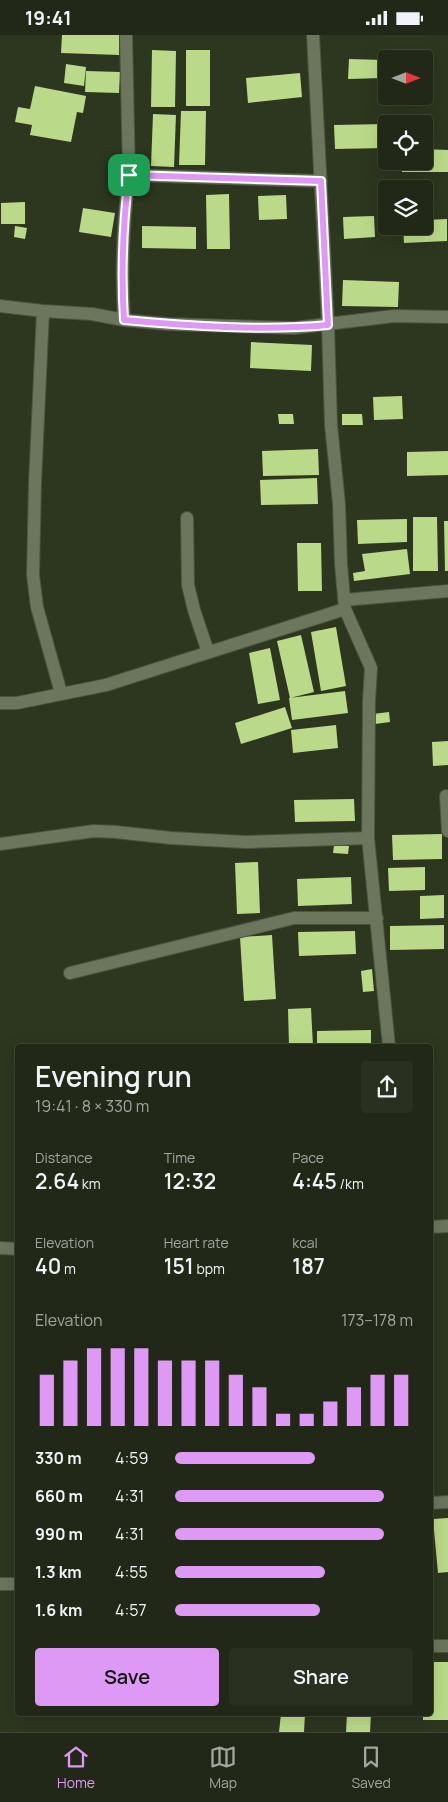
<!DOCTYPE html>
<html lang="en">
<head>
<meta charset="utf-8">
<style>
	body { margin:0; font-family:Manrope,sans-serif; background:#2a3020; color:#f1f3f6; height:100vh; display:flex; flex-direction:column; font-size:19px; white-space:nowrap }
	* { box-sizing:border-box; margin:0 }
	p { font-size:16px; color:#a2a6a1 }
	.icon { flex:none; width:28px; height:28px; fill:none; stroke:currentColor; stroke-width:2; stroke-linecap:round; stroke-linejoin:round }
	.map { position:relative; flex:1; overflow:hidden }
	.drawer { position:absolute; left:15px; top:1009px; width:418px; height:672px; display:flex; flex-direction:column; background:#222817; border-radius:5px; box-shadow:0 5px 20px #0002,0 0 0 1px #3f4436 }
	.drawer>* { flex:none }
	.needle { width:32px; rotate:90deg }
	.controls { position:absolute; left:378px; top:15px; display:grid; gap:10px }
	.controls a { display:grid; place-items:center; width:55px; height:55px; border-radius:5px; background:#222817; box-shadow:0 5px 20px #0002,0 0 0 1px #3f4436; font-size:25px }
	.pin { position:absolute; display:grid; place-items:center; width:42px; height:42px; color:#fff; margin:-21px; border-radius:10px; box-shadow:0 2px 8px #0006 }
	.round { display:grid; place-items:center; flex:none; width:52px; height:52px; border-radius:5px; background:#2a3020 }
	.summary { display:flex; align-items:center; justify-content:space-between; height:85px; padding:0 20px }
	h1 { font-size:28px; font-weight:600; line-height:38px }
	.figures { display:grid; grid-template-columns:repeat(3,1fr); gap:8px; height:85px; padding:5px 20px }
	.figures div { display:grid; align-content:center }
	.figures b { font-size:21px; font-weight:600 }
	.figures small { font-size:14px; font-weight:400 }
	.figures p { font-size:14px }
	.chart { height:140px; padding:10px 20px }
	.chart p { display:flex; justify-content:space-between }
	.chart svg { width:100%; height:90px; margin-top:5px; stroke:#dd99f3; stroke-width:6 }
	.action { display:flex; gap:10px; margin-top:auto; padding:10px 20px }
	.action a { flex:1; height:58px; border-radius:5px; background:#dd99f3; color:#111; font-size:20px; font-weight:600; line-height:58px; text-align:center }
	.action a+a { background:#2a3020; color:#f1f3f6 }
	ul { padding:0 20px; list-style:none; font-size:16px }
	li { display:grid; grid-template-columns:80px 60px 1fr; align-items:center; height:38px }
	li i { height:12px; border-radius:6px; background:#dd99f3 }
	.status { display:flex; justify-content:space-between; align-items:center; height:35px; padding:0 25px; background:#222817; direction:ltr }
	.status svg { height:14px; fill:currentColor }
	.dock { display:flex; justify-content:space-around; align-items:center; height:70px; border-top:1px solid #3f4436; background:#222817; font-size:14px; color:#a2a6a1 }
	.dock a { display:grid; justify-items:center; gap:2px }
	.dock .current { color:#dd99f3 }
	.map>svg:first-child { display:block }
	.building { fill:#bada89 }
	.lines { fill:none; stroke-linecap:round; stroke-linejoin:round }
	.minor-casing { stroke:#4c5340; stroke-width:14 }
	.minor { stroke:#6b765d; stroke-width:12 }
	.route-casing { stroke:#fff; stroke-width:10 }
	.route { stroke:#dd99f3; stroke-width:6 }
</style>
</head>
<body>
<div class="status"><b>19:41</b><svg viewBox="0 0 49 12"><path d="M0 12V9h3v3zM5 12V6h3v6zM10 12V3h3v9zM15 12V0h3v12zM26 1h20v11H26zM47 4h2v5h-2z"/></svg></div>
<div class="map">
<svg width="448" height="1697" viewBox="0 0 448 1697">
	<rect width="100%" height="100%" fill="#2d361f"/>
	<path class="building" d="M62,0h57v20l-58,-2z
		M152,15l24,1 -1,56h-24z
		M186,15h24v56h-24z
		M349,24l35,1 -1,18 -35,1z
		M66,29l20,3 -2,19 -20,-3z
		M86,36l34,1 -1,21 -34,-1z
		M300,38l2,24 -54,6 -2,-25z
		M35,51l51,10 -3,17 -6,-1 -6,30 -41,-7 2,-10 -17,-3 3,-15 12,2z
		M181,76h25l-1,54h-26z
		M153,79l23,1 -2,52 -23,-1z
		M386,89v24l-51,1 -1,-24z
		M424,114l24,1v22h-46v-11h22z
		M229,159l1,55h-23l-1,-54z
		M286,160l1,24 -28,1 -1,-24z
		M25,167v22h-24v-21z
		M83,173l32,5 -4,24 -32,-5z
		M374,181l1,21 -31,2 -1,-22z
		M447,184v22l-43,2 -1,-17h21v-6z
		M15,191l12,2 -2,11 -11,-2z
		M142,191l54,1v22l-54,-1z
		M343,245l56,2 -1,25 -56,-1z
		M251,307l61,3 -1,26 -61,-3z
		M402,361l1,23 -29,1 -1,-23z
		M278,379h15l1,10h-15z
		M342,379h20l1,11h-21z
		M318,414l1,26 -56,1 -1,-25z
		M448,416v24l-41,1v-24z
		M317,443l1,26 -57,1 -1,-25z
		M413,482h24l1,54h-25z
		M407,484v23l-49,2 -1,-24z
		M444,486h4v50h-3z
		M297,508h24l1,48h-24z
		M407,514l3,25 -56,7 -1,-8 12,-2 -3,-17z
		M336,592l10,59 -25,5 -10,-59z
		M301,600l13,57 -24,6 -13,-57z
		M270,613l10,52 -22,4 -9,-51z
		M345,656l3,22 -56,7 -3,-22z
		M285,672l7,21 -51,16 -6,-21z
		M389,677l1,10 -15,2 -2,-10z
		M336,690l2,23 -45,5 -2,-23z
		M448,706v24l-15,1 -1,-24z
		M354,764l1,22 -60,1 -1,-22z
		M442,799v25l-49,1 -1,-25z
		M334,810l15,1 -1,8 -15,-1z
		M258,827l2,51 -23,1 -2,-51z
		M425,832v23l-36,1 -1,-23z
		M351,842l1,27 -54,2 -1,-27z
		M444,860v23l-24,1v-23z
		M444,890v24l-54,1v-24z
		M355,896l1,23 -57,2 -1,-24z
		M272,900l4,64 -32,2 -4,-64z
		M372,934l2,22 -11,1 -2,-21z
		M311,973l2,38h-24l-1,-37z
		M371,995v16h-54v-15z
		M448,1483v54l-10,1 -5,-54z
		M430,1627h18v58h-25v-6h7z
		M281,1679h24l-1,18h-25z
		M347,1679h24l-1,18h-24z"/>
	<g class="lines">
		<defs>
			<path id="minor" d="M126,0l3,140c-6,48 -8,97 -5,145l43,4 127,4 100,-12 54,1
				M313,0l15,290 3,100 8,79 2,60 4,45 26,59 -2,33 -1,137 21,208
				M129,140l192,6
				M0,271l43,5 49,3 32,6
				M43,276l-8,172 -2,92 4,32 24,86
				M187,483l1,67 6,25 14,42
				M344,565l104,-9
				M0,668h17l89,-18 239,-76
				M446,761l2,35
				M0,809l94,-13 22,1 55,6 74,4 123,-4
				M70,938l224,-55h83
				M430,1192l18,-1
				M0,1213l18,1
				M430,1468l18,-1
				M0,1549h18
				M430,1611h18"/>
		</defs>
		<use href="#minor" class="minor-casing"/>
		<use href="#minor" class="minor"/>
	</g>
	<g class="lines">
		<defs>
			<path id="route" d="M129,140l192,6 7,144c-65,6 -138,1 -204,-5 -3,-48 -1,-97 5,-145z"/>
		</defs>
		<use href="#route" class="route-casing"/>
		<use href="#route" class="route"/>
	</g>
</svg>
<div class="controls">
<a><svg class="needle" viewBox="-14 -14 28 28"><path d="M0-13l5 13h-10z" fill="#e53935"/><path d="M0 13l5-13h-10z" fill="#a2a6a1"/></svg></a>
<a><svg class="icon" aria-label="locate" viewBox="0 0 24 24"><circle cx="12" cy="12" r="6"/><path d="M12 2v4M12 18v4M2 12h4M18 12h4"/></svg></a>
<a><svg class="icon" aria-label="layers" viewBox="0 0 24 24"><path d="M12 4l9 5-9 5-9-5zM3 14l9 5 9-5"/></svg></a>
</div>
<div class="pin" style="left:129px;top:140px;background:#1e9e55"><svg class="icon" aria-label="arrive" viewBox="0 0 24 24"><path d="M6 21V4h12l-3 4 3 4H6"/></svg></div>
<section class="drawer">
<div class="summary"><div><h1>Evening run</h1><p>19:41 · 8 × 330 m</p></div><a class="round"><svg class="icon" aria-label="share" viewBox="0 0 24 24"><path d="M12 15V3M7 8l5-5 5 5M5 13v7h14v-7"/></svg></a></div>
<div class="figures">
<div><p>Distance</p><b>2.64<small> km</small></b></div>
<div><p>Time</p><b>12:32</b></div>
<div><p>Pace</p><b>4:45<small> /km</small></b></div>
</div>
<div class="figures">
<div><p>Elevation</p><b>40<small> m</small></b></div>
<div><p>Heart rate</p><b>151<small> bpm</small></b></div>
<div><p>kcal</p><b>187</b></div>
</div>
<div class="chart"><p><span>Elevation</span>173–178 m</p>
<svg viewBox="0 0 160 44" preserveAspectRatio="none"><path d="M5 44V19M15 44V12M25 44V6M35 44V6M45 44V6M55 44V12M65 44V12M75 44V12M85 44V19M95 44V25M105 44V38M115 44V38M125 44V32M135 44V25M145 44V19M155 44V19"/></svg>
</div>
<ul>
<li><b>330 m</b>4:59<i style="width:59%"></i></li>
<li><b>660 m</b>4:31<i style="width:88%"></i></li>
<li><b>990 m</b>4:31<i style="width:88%"></i></li>
<li><b>1.3 km</b>4:55<i style="width:63%"></i></li>
<li><b>1.6 km</b>4:57<i style="width:61%"></i></li>
</ul>
<div class="action"><a>Save</a><a>Share</a></div>
</section>
</div>
<nav class="dock">
<a class="current"><svg class="icon" aria-label="home" viewBox="0 0 24 24"><path d="M3 11l9-7 9 7M6 9v11h12V9"/></svg>Home</a>
<a><svg class="icon" aria-label="map" viewBox="0 0 24 24"><path d="M3 6l6-2 6 2 6-2v14l-6 2-6-2-6 2zM9 4v14M15 6v14"/></svg>Map</a>
<a><svg class="icon" aria-label="saved" viewBox="0 0 24 24"><path d="M7 4h10v16l-5-4-5 4z"/></svg>Saved</a>
</nav>
</body>
</html>
